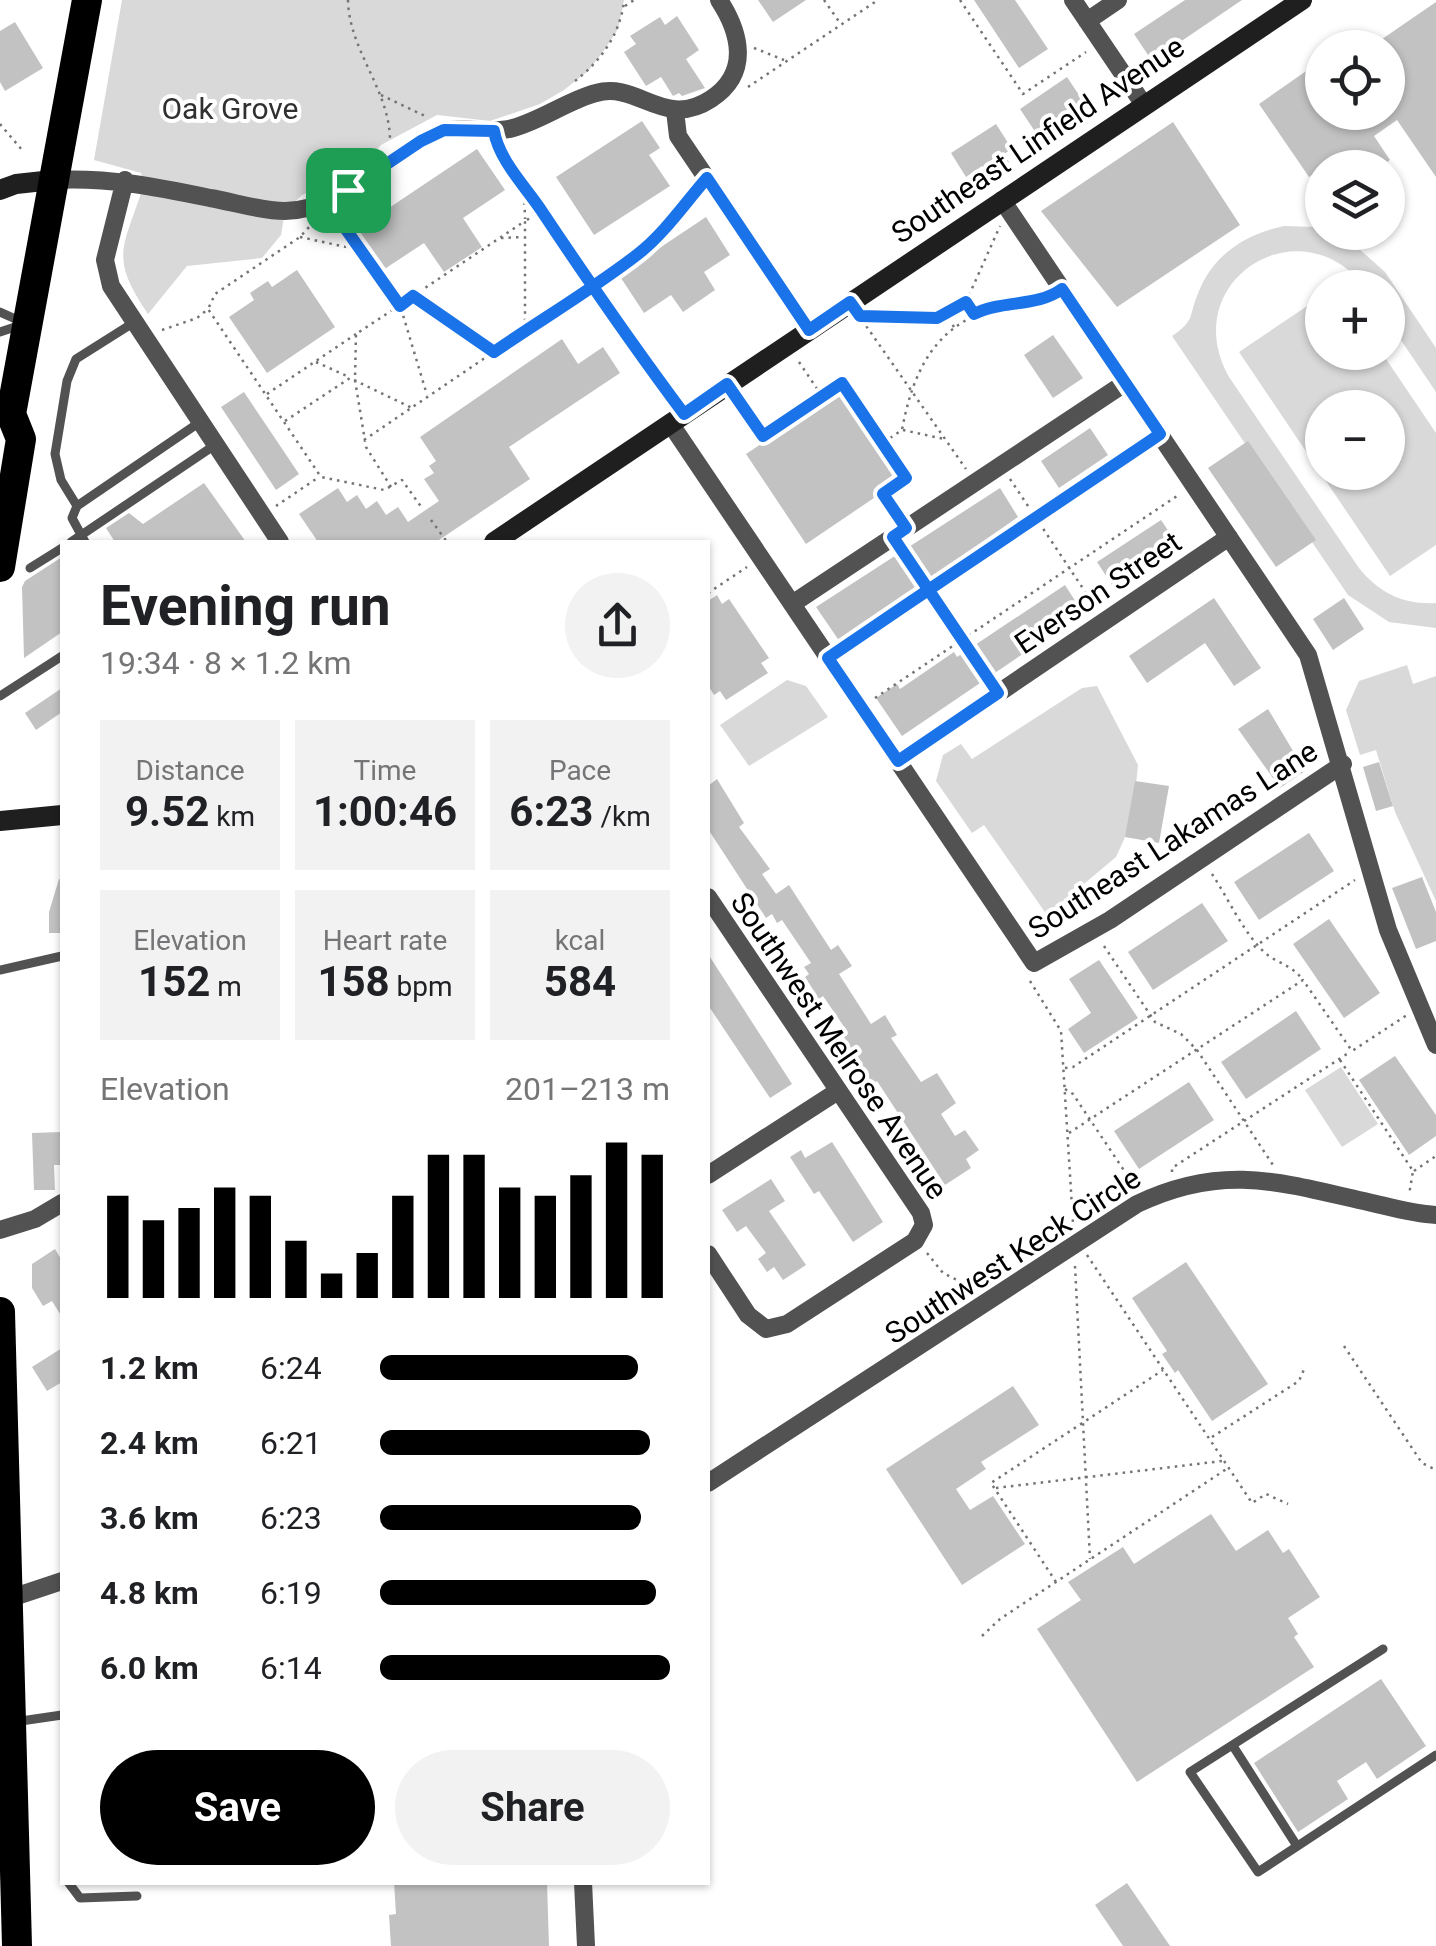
<!DOCTYPE html>
<html lang="en">
<head>
<meta charset="utf-8">
<style>
	body { margin:0; font-family:Roboto,sans-serif; background:#f2f2f2; color:#202124; height:100vh; display:flex; flex-direction:column; font-size:38px; white-space:nowrap }
	* { box-sizing:border-box; margin:0 }
	p { font-size:32px; color:#757577 }
	.icon { flex:none; width:55px; height:55px; fill:none; stroke:currentColor; stroke-width:2; stroke-linecap:round; stroke-linejoin:round }
	.map { position:relative; flex:1; overflow:hidden }
	.panel { position:absolute; left:60px; top:540px; width:650px; height:1345px; display:flex; flex-direction:column; background:#fff; border-radius:0px; box-shadow:0 2px 8px #0004 }
	.panel>* { flex:none }
	.tools { position:absolute; left:1305px; top:30px; display:grid; gap:20px }
	.tools a { display:grid; place-items:center; width:100px; height:100px; border-radius:50%; background:#fff; box-shadow:0 2px 8px #0004; font-size:50px }
	.pin { position:absolute; display:grid; place-items:center; width:85px; height:85px; color:#fff; margin:-42px; border-radius:20px; box-shadow:0 5px 15px #0006 }
	.round { display:grid; place-items:center; flex:none; width:105px; height:105px; border-radius:52px; background:#f2f2f2 }
	.head { display:flex; align-items:center; justify-content:space-between; height:170px; padding:0 40px }
	h1 { font-size:55px; font-weight:700; line-height:75px }
	.figures { display:grid; grid-template-columns:repeat(3,1fr); gap:15px; height:170px; padding:10px 40px }
	.figures div { display:grid; align-content:center; border-radius:0px; background:#f2f2f2; text-align:center }
	.figures b { font-size:42px; font-weight:700 }
	.figures small { font-size:28px; font-weight:400 }
	.figures p { font-size:28px }
	.chart { height:280px; padding:20px 40px }
	.chart p { display:flex; justify-content:space-between }
	.chart svg { width:100%; height:180px; margin-top:10px; stroke:#000; stroke-width:6 }
	.action { display:flex; gap:20px; margin-top:auto; padding:20px 40px }
	.action a { flex:1; height:115px; border-radius:60px; background:#000; color:#fff; font-size:40px; font-weight:700; line-height:115px; text-align:center }
	.action a+a { background:#f2f2f2; color:#202124 }
	ul { padding:0 40px; list-style:none; font-size:32px }
	li { display:grid; grid-template-columns:160px 120px 1fr; align-items:center; height:75px }
	li i { height:25px; border-radius:12px; background:#000 }
	.map>svg:first-child { display:block }
	.green { fill:#d9d9d9; fill-rule:evenodd }
	.building { fill:#c2c2c2 }
	.lines { fill:none; stroke-linecap:round; stroke-linejoin:round }
	.path { stroke:#747474; stroke-width:2.5; stroke-dasharray:2.5 5; stroke-linecap:butt }
	.lane { stroke:#525252; stroke-width:9 }
	.street { stroke:#525252; stroke-width:18 }
	.secondary { stroke:#1f1f1f; stroke-width:20 }
	.highway { stroke:#000; stroke-width:30 }
	.route-casing { stroke:#fff; stroke-width:20 }
	.route { stroke:#1a73e8; stroke-width:12 }
	.labels { text-anchor:middle; stroke-width:8; stroke-linejoin:round; paint-order:stroke }
	.park-label { font-size:30px; fill:#303030; stroke:#fff }
	.street-label { font-size:30px; fill:#000; stroke:#fff }
</style>
</head>
<body>
<div class="map">
<svg width="1436" height="1946" viewBox="0 0 1436 1946">
	<rect width="100%" height="100%" fill="#fff"/>
	<path class="green" d="M122,0h502l-6,29 -13,20 -17,22 -24,19 -24,14 -50,17 -53,-6 -56,30 -21,24 -58,26 -17,16 -4,24 -19,23 -75,8 -39,48c-40,-59 -24,-66 -4,-130l-3,-11 -47,-13z
		M1284,226l33,1 5,5 26,7 37,33 51,76v44l-48,-71v-33l-23,-1c-67,-85 -189,-4 -136,90l130,191c20,25 45,37 77,35v25l-47,-6 -41,-27 -176,-259c24,-16 16,-20 27,-45 15,-37 47,-57 85,-65z
		M1322,296v56l60,1 54,80v112l-46,31 -151,-224zM1322,408h66v64h-66z
		M1407,665l6,19 23,-8v225l-41,-89 -19,-62 -16,5 -14,-45 13,-29z
		M787,680l19,6 22,31 -79,49 -29,-41z
		M1097,686l41,79 -6,57 -16,35 -69,58 -63,-90 -12,8 -36,-52 7,-26 18,-11 11,15 110,-71z
		M1341,1067l37,57 -36,23 -37,-57z"/>
	<path class="building" d="M758,0h48l-33,22z
		M974,0h41l33,49 -29,19z
		M1185,0h57l-90,61 -18,-27z
		M1436,2v175l-39,-57 -23,16 16,24 -11,8h-57l-13,9 -50,-73 63,-44v52h66v-64h-19z
		M677,16l22,34 -13,9 19,29 -23,8 -3,-3 -6,3 -12,-19 -15,9 -22,-34 12,-8 -6,-8 30,-19 5,8z
		M15,22l28,46 -38,23 -5,-9v-51z
		M1067,77l18,27 -47,32 -18,-27z
		M642,121l18,27 -11,7 21,31 -76,49 -38,-58z
		M1173,122l67,103 -123,82 -76,-96z
		M996,124l16,25 -8,5 5,8 -21,13 -6,-9 -16,11 -15,-24z
		M477,149l28,41 -42,28 19,29 -38,25 -20,-29 -41,27 -27,-40z
		M706,217l24,38 -26,17 11,18 -32,22 -12,-17 -27,18 -25,-38z
		M297,270l38,57 -68,46 -38,-56 25,-17 -4,-7 18,-12 4,6z
		M1053,335l30,43 -30,20 -29,-43z
		M562,339l16,25 25,-17 17,26 -111,74 21,32 -94,63h-118l-19,-28 39,-26 9,14 10,-7 9,14 11,-8 9,14 12,-8 10,15 31,-21 -15,-22 10,-6 -5,-7 7,-5 -16,-24z
		M842,390l60,89 -96,65 -60,-90 39,-26 -3,-4 17,-12 3,5z
		M244,392l55,82 -23,16 -55,-83z
		M1090,428l18,27 -49,33 -18,-27z
		M1248,441l68,99 -40,27 -68,-99z
		M204,483l42,59h-131l-9,-14 23,-15 14,11z
		M1000,488l18,29 -178,125 -24,-35z
		M1161,520l19,28 -64,43 -19,-29z
		M62,557v75l-38,26 -2,-71 3,-6z
		M1065,585l18,28 -181,123 -26,-38 21,-14 3,5 54,-37 3,5z
		M717,595l5,9 7,-5 40,59 -8,5 7,10 -42,27 -6,-9 -6,4 -6,-10v-84z
		M1214,598l47,70 -27,18 -29,-43 -58,40 -18,-27z
		M1344,598l20,31 -31,21 -20,-31z
		M62,688v24l-26,18 -11,-17z
		M1268,709l37,62 -25,17 -42,-59z
		M1379,762l14,44 -17,5 -13,-44z
		M717,779l27,44 -5,4 31,42 -8,5 14,20 13,-9 42,65 7,-5 14,21 -13,8 32,50 14,-9 12,20 -6,3 30,44 16,-9 19,30 -15,11 14,22 10,-6 14,20 -13,9 5,9 -26,17 -68,-104 -4,3 -11,-17 -20,-33 5,-3 -24,-35 -4,3 -14,-22 4,-3 -5,-7 7,-4 -29,-43 -5,3 -5,-9 -6,4 -58,-89v-43z
		M1135,781l34,5 -10,57 -34,-6z
		M1309,833l25,38 -75,49 -25,-38z
		M1422,877l14,35v29l-20,8 -24,-61z
		M59,879l3,1v53h-13v-21z
		M1202,903l26,38 -75,49 -25,-38z
		M1329,919l51,74 -36,25 -51,-74z
		M708,954l84,130 -22,14 -62,-93z
		M1099,960l39,58 -54,35 -16,-24 23,-16 -22,-34z
		M1296,1011l25,38 -75,50 -25,-37z
		M1395,1056l41,59v21l-27,19 -50,-75z
		M1189,1082l25,38 -75,49 -25,-38z
		M62,1132v33h-8l1,25h-21l-2,-57z
		M832,1142l51,80 -30,20 -34,-51 -5,3 -24,-37 11,-7 4,8z
		M771,1179l14,22 -16,10 37,54 -23,15 -9,-13 -7,5 -9,-13 8,-6 -20,-27 -9,6 -15,-22z
		M55,1249l7,12v56l-10,-16 -9,5 -11,-18v-24z
		M1186,1262l82,122 -56,37 -34,-51 -3,3 -13,-19 5,-3 -35,-53z
		M62,1348v34l-15,9 -15,-24z
		M1013,1386l26,39 -58,37 5,7 -30,20 14,21 23,-14 32,48 -63,41 -76,-116z
		M1211,1514l25,37 32,-21 15,23 6,-4 31,48 -32,21 10,16 -4,3 20,30 -177,115 -100,-153 44,-29 -13,-18 55,-35 11,17z
		M1381,1679l45,67 -49,33 -11,-17 -29,19 11,18 -50,33 -44,-69z
		M394,1882h153l2,64h-158l-2,-31 7,-1z
		M1127,1883l43,63h-47l-28,-41z"/>
	<g class="lines">
		<path class="path" d="M348,0c1,51 42,90 42,141
			M824,0l16,23
			M960,0l63,94 63,-42
			M625,6l9,-6
			M754,48l30,12
			M575,81c26,-20 46,-48 49,-81
			M748,87l130,-87
			M381,95l46,22
			M0,124l22,26
			M500,150l24,34 1,35
			M524,184l100,151 50,65
			M336,215l24,35
			M527,220l13,-10
			M300,237l60,13 40,55 13,-9 81,55
			M501,238l22,-1
			M413,296l112,-75v108
			M966,302l34,-76
			M209,307l6,-13 85,-57 10,-11
			M868,316l78,-1
			M862,320l104,149
			M954,327l-8,-12 20,-13 7,11
			M162,330l35,-12 11,-9 113,168 63,13 18,-10 20,28
			M316,362l33,15
			M799,362l23,34 20,-13 64,94 -23,18 13,20
			M267,394l89,-60
			M739,401l24,35 58,-39
			M285,421l65,-43 62,30
			M903,430l41,9
			M364,440l277,-188 53,-59
			M884,442l18,-12c16,-88 55,-123 143,-132
			M1010,479l84,126
			M391,487l-25,-40 -11,-67 1,-46 44,-29 27,90
			M276,506l43,-29
			M431,520l16,22
			M902,551l85,126
			M708,593l39,-26
			M841,648l305,-204
			M875,698l305,-204
			M1212,874c16,24 30,56 51,77 12,12 28,13 39,28
			M1104,946l51,76 26,12 16,16 76,115
			M1030,981l31,50 12,192
			M1340,1060l73,111 -4,24
			M1065,1068l8,-1 282,-187
			M1065,1089l8,5 62,93
			M1069,1133l234,-153 49,71 55,-36
			M1414,1171l22,-15
			M1172,1172v-4l178,-116
			M927,1253l16,20 32,16
			M1087,1255l165,248 14,-9 22,10
			M1075,1266l15,293
			M1344,1346l78,117 14,7
			M1212,1437l87,-56 6,-14
			M996,1488l226,-27
			M1056,1582l-65,-99 172,-113
			M982,1636l18,-17 228,-151"/>
		<path class="lane" d="M0,312l20,9
			M133,323l-57,36 -9,22 -12,73 6,26 16,26 123,-84
			M0,332l21,-7
			M77,506l-5,12 13,24
			M71,542l144,-97
			M30,568l32,-20
			M0,696l62,-40
			M0,970l62,-14
			M1383,1649l-193,123 68,100 178,-117
			M14,1722l48,-7
			M1233,1746l64,100
			M68,1882l12,16 57,-2"/>
		<path class="street" d="M1073,0l71,105
			M1087,21l31,-21
			M675,111l3,25 131,194
			M53,180c55,-3 104,7 157,18 24,4 50,13 75,13 59,-1 101,-56 153,-78 22,-9 51,2 75,-5 29,-8 56,-28 83,-35 42,-12 68,37 115,6 40,-26 29,-67 8,-99
			M125,180l-20,80 6,26 169,256
			M1002,200l306,455 80,275 48,115
			M670,423l364,540 76,-43 233,-156
			M792,604l333,-221
			M898,761l331,-224
			M708,897l213,316 3,12 -9,16 -128,83 -21,5 -18,-14 -40,-61
			M708,1175l130,-84
			M0,1230l35,-11 27,-16
			M708,1483l429,-279c86,-41 143,-22 231,-2 22,5 45,12 68,13
			M8,1599l54,-18
			M583,1882l3,64"/>
		<path class="secondary" d="M0,190l16,-6 37,-4
			M494,542l808,-542
			M0,821l62,-6"/>
		<path class="highway" d="M0,567l21,-128 -10,-25 76,-414
			M0,1312l17,634"/>
	</g>
	<g class="lines">
		<defs>
			<path id="route" d="M348,190l73,-49 23,-11 50,1c5,29 31,55 47,79 46,69 93,137 143,204l43,-30 36,52 79,-53 64,95 -23,16 23,34 -13,9 105,156 -100,68 -70,-103c107,-73 215,-145 322,-217l10,-7 -98,-145c-24,18 -60,11 -88,25l-8,-12 -29,16 -77,-2 -10,-14 -41,28 -102,-152c-22,25 -43,56 -69,76 -45,35 -96,65 -144,98l-81,-56 -13,10 -74,-105 22,-11"/>
		</defs>
		<use href="#route" class="route-casing"/>
		<use href="#route" class="route"/>
	</g>
	<g class="labels">
		<g class="park-label">
			<text x="230" y="119">Oak Grove</text>
		</g>
		<g class="street-label">
			<text transform="translate(1038 140) rotate(-34)" y="10">Southeast Linfield Avenue</text>
			<text transform="translate(1098 593) rotate(-34)" y="10">Everson Street</text>
			<text transform="translate(1173 840) rotate(-33)" y="10">Southeast Lakamas Lane</text>
			<text transform="translate(839 1046) rotate(56)" y="10">Southwest Melrose Avenue</text>
			<text transform="translate(1013 1256) rotate(-33)" y="10">Southwest Keck Circle</text>
		</g>
	</g>
</svg>
<div class="tools">
<a><svg class="icon" aria-label="locate" viewBox="0 0 24 24"><circle cx="12" cy="12" r="6"/><path d="M12 2v4M12 18v4M2 12h4M18 12h4"/></svg></a>
<a><svg class="icon" aria-label="layers" viewBox="0 0 24 24"><path d="M12 4l9 5-9 5-9-5zM3 14l9 5 9-5"/></svg></a>
<a>+</a>
<a>−</a>
</div>
<div class="pin" style="left:348px;top:190px;background:#1e9e55"><svg class="icon" aria-label="arrive" viewBox="0 0 24 24"><path d="M6 21V4h12l-3 4 3 4H6"/></svg></div>
<section class="panel">
<div class="head"><div><h1>Evening run</h1><p>19:34 · 8 × 1.2 km</p></div><a class="round"><svg class="icon" aria-label="share" viewBox="0 0 24 24"><path d="M12 15V3M7 8l5-5 5 5M5 13v7h14v-7"/></svg></a></div>
<div class="figures">
<div><p>Distance</p><b>9.52<small> km</small></b></div>
<div><p>Time</p><b>1:00:46</b></div>
<div><p>Pace</p><b>6:23<small> /km</small></b></div>
</div>
<div class="figures">
<div><p>Elevation</p><b>152<small> m</small></b></div>
<div><p>Heart rate</p><b>158<small> bpm</small></b></div>
<div><p>kcal</p><b>584</b></div>
</div>
<div class="chart"><p><span>Elevation</span>201–213 m</p>
<svg viewBox="0 0 160 44" preserveAspectRatio="none"><path d="M5 44V19M15 44V25M25 44V22M35 44V17M45 44V19M55 44V30M65 44V38M75 44V33M85 44V19M95 44V9M105 44V9M115 44V17M125 44V19M135 44V14M145 44V6M155 44V9"/></svg>
</div>
<ul>
<li><b>1.2 km</b>6:24<i style="width:89%"></i></li>
<li><b>2.4 km</b>6:21<i style="width:93%"></i></li>
<li><b>3.6 km</b>6:23<i style="width:90%"></i></li>
<li><b>4.8 km</b>6:19<i style="width:95%"></i></li>
<li><b>6.0 km</b>6:14<i style="width:100%"></i></li>
</ul>
<div class="action"><a>Save</a><a>Share</a></div>
</section>
</div>
</body>
</html>
